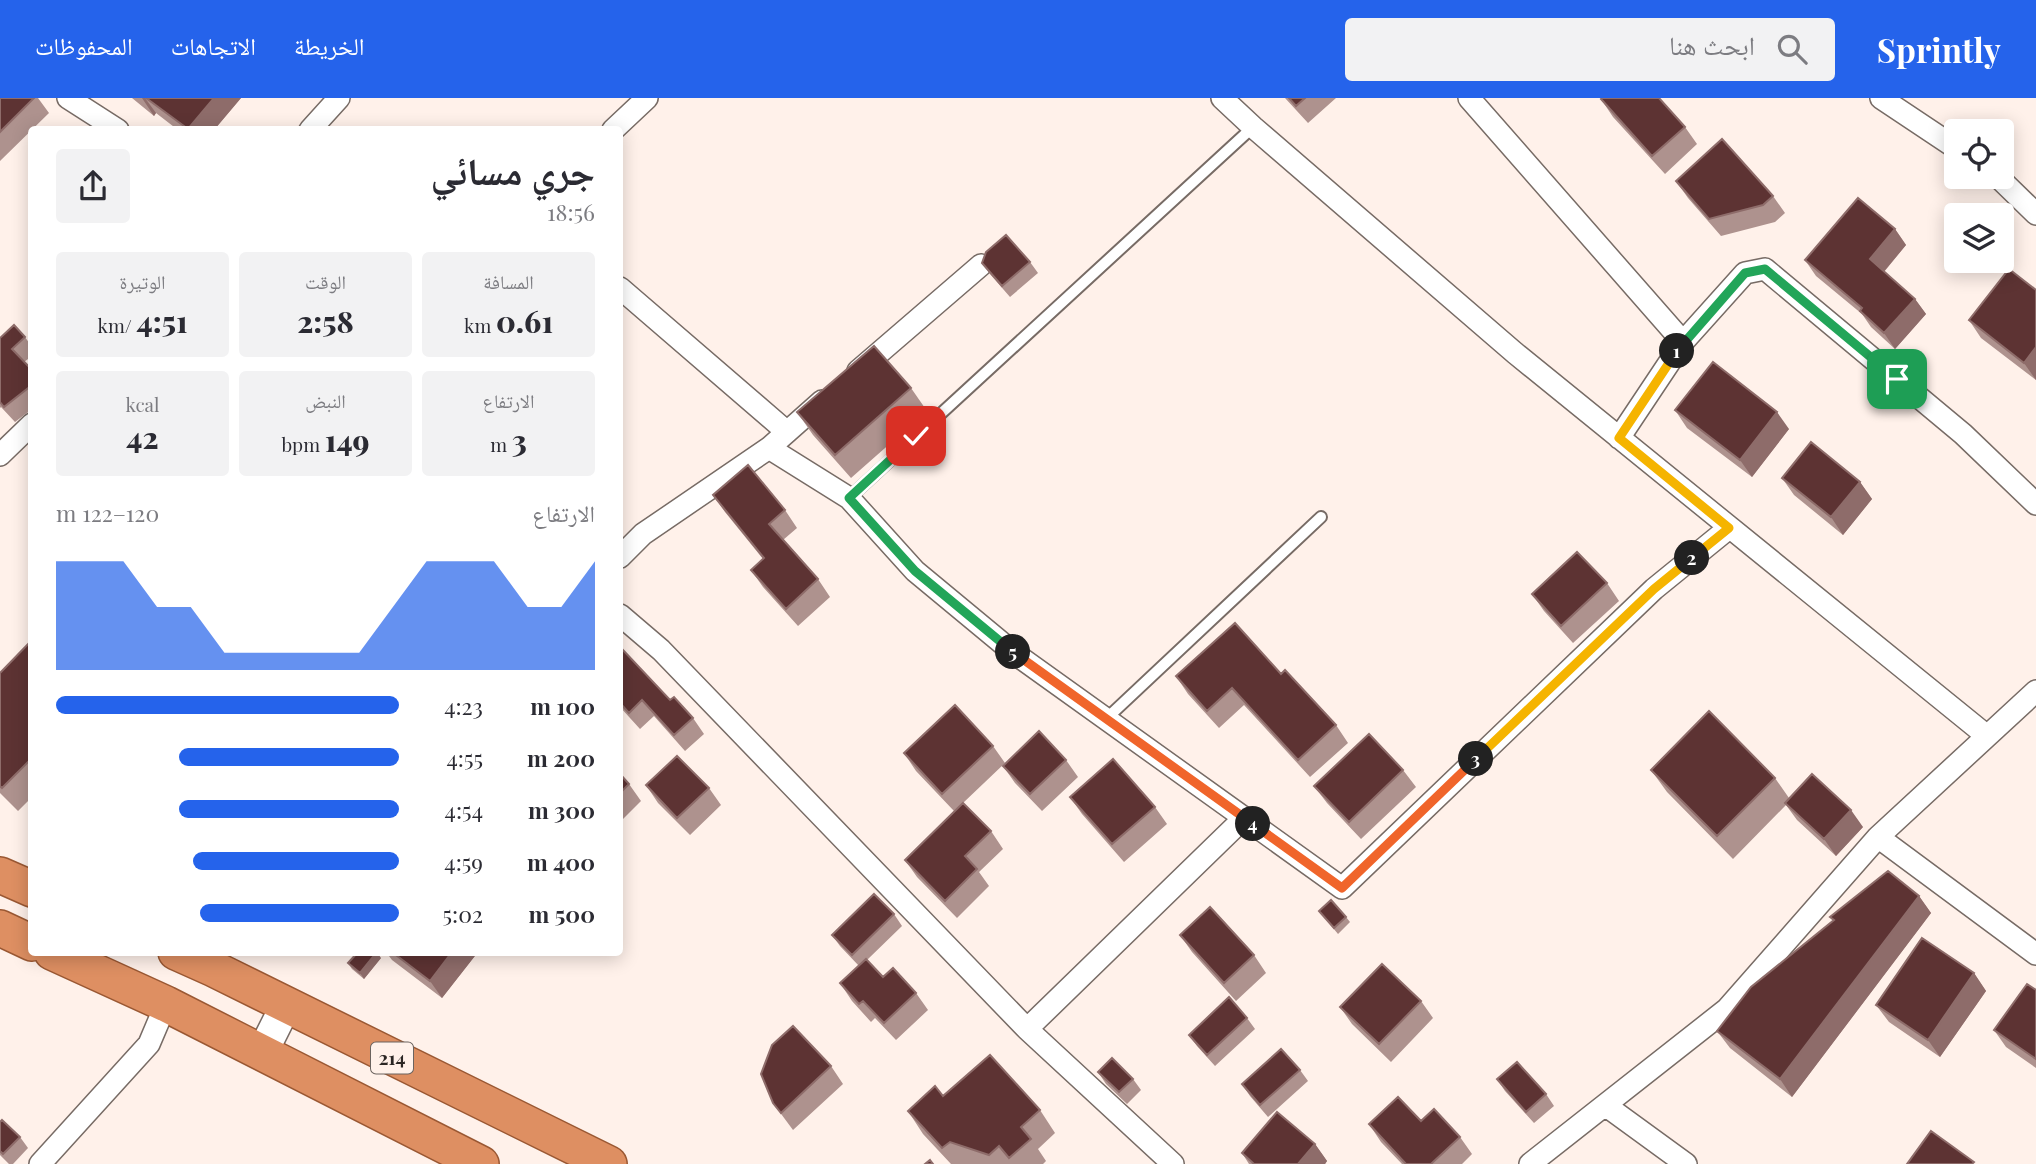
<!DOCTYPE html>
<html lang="ar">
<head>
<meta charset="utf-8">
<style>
	body { margin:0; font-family:"Playfair Display","Noto Naskh Arabic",serif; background:#f2f2f3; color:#2b2b33; direction:rtl; height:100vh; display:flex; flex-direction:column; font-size:26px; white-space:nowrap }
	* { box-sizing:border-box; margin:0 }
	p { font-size:23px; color:#7c7c81 }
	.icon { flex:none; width:38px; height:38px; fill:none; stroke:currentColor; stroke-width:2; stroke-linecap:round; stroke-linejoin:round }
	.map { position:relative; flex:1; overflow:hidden; direction:ltr }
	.details { position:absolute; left:28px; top:28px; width:595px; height:830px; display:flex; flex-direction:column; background:#fff; border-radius:7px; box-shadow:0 4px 18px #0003; direction:rtl }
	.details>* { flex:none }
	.fabs { position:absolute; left:1944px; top:21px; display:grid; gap:14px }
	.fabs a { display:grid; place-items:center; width:70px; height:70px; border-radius:7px; background:#fff; box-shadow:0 4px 18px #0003; font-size:35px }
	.pin { position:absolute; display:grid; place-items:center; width:60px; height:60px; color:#fff; margin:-30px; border-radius:14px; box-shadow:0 4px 10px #0006 }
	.km { position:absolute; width:35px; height:35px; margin:-18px; border-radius:50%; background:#222; color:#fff; font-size:19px; line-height:35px; text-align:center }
	.round { display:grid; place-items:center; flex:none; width:74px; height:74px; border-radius:7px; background:#f2f2f3 }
	.head { display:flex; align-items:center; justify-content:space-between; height:119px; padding:0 28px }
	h1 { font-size:38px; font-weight:800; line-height:52px }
	.metrics { display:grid; grid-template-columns:repeat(3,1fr); gap:10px; height:119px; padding:7px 28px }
	.metrics div { display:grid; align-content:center; border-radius:7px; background:#f2f2f3; text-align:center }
	.metrics b { font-size:30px; font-weight:800 }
	.metrics small { font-size:19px; font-weight:400 }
	.metrics p { font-size:19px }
	.chart { height:196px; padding:14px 28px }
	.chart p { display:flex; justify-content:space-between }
	.chart svg { width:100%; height:126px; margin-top:7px; fill:#2563eb; opacity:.7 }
	ul { padding:0 28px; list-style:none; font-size:23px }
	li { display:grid; grid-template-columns:112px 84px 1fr; align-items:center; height:52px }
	li i { height:18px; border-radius:9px; background:#2563eb }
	header { display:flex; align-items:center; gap:42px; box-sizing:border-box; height:98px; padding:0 35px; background:#2563eb; color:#fff }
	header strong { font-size:33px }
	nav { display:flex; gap:38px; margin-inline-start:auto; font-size:24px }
	.search { width:490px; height:63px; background:#f2f2f3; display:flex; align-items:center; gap:18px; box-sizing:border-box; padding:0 24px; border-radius:7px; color:#7c7c81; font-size:26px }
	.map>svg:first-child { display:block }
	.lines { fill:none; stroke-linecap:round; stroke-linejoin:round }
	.service-casing { stroke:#776b65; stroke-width:14 }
	.minor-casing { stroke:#776b65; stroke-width:24 }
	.secondary-casing { stroke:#776b65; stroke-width:33 }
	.trunk-casing { stroke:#9a5833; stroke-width:38 }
	.service { stroke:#fff; stroke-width:10 }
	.minor { stroke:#fff; stroke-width:21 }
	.secondary { stroke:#fff; stroke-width:30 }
	.trunk { stroke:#de8f62; stroke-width:35 }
	.wall { fill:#ae928e }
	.shaded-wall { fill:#8e6c6a }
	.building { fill:#5d3333; stroke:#8e6c6a; stroke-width:2 }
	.split-1-casing { stroke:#fff; stroke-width:14 }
	.split-2-casing { stroke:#fff; stroke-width:14 }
	.split-3-casing { stroke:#fff; stroke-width:14 }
	.split-4-casing { stroke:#fff; stroke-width:14 }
	.split-5-casing { stroke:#fff; stroke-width:14 }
	.split-6-casing { stroke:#fff; stroke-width:14 }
	.split-1 { stroke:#22a559; stroke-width:9 }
	.split-2 { stroke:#f5b400; stroke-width:9 }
	.split-3 { stroke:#f5b400; stroke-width:9 }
	.split-4 { stroke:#f0652b; stroke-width:9 }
	.split-5 { stroke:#f0652b; stroke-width:9 }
	.split-6 { stroke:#22a559; stroke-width:9 }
	.labels { text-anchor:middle; stroke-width:7; stroke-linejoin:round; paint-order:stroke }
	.shield { fill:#fff1ea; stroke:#6b635f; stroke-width:2 }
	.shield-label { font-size:19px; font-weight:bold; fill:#2b2624 }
</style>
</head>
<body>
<header>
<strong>Sprintly</strong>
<div class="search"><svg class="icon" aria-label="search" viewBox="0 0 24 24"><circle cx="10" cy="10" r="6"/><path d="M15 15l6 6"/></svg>ابحث هنا</div>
<nav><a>الخريطة</a><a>الاتجاهات</a><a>المحفوظات</a></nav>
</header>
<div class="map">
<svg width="2036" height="1066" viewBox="0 0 2036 1066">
	<rect width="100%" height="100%" fill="#fff1ea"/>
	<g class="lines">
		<defs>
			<path id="service" d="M849,400l404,-371
				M1106,621l215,-202"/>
			<path id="minor" d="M68,0l50,32
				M1222,0l31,29 262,226 472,383
				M1469,0l214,244
				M1881,0l75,50
				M310,32l29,-32
				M613,32l34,-32
				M1998,79l38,37
				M620,190l167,144
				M858,273l123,-106
				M1619,340l64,-96 62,-69 20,-4 198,165 73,70
				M769,350l80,50 66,73 99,82 328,235 312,-299 75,-61
				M0,357l32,-31
				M620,459l23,-23 126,-86 53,-47
				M620,517l41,35 366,379 146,135
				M1878,739l158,117
				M1027,931l217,-211
				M1605,1007l81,59
				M40,1066l109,-120 17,-40
				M1530,1066l197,-155 151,-172 158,-146"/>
			<path id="secondary" d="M262,955l24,-48"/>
			<path id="trunk" d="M0,777l32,14
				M0,830l32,15
				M52,854l114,52 315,160
				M176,854l38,17 395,195"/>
		</defs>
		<use href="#service" class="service-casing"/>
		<use href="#minor" class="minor-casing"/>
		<use href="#secondary" class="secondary-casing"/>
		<use href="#trunk" class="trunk-casing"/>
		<use href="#service" class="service"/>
		<use href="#minor" class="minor"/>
		<use href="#secondary" class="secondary"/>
		<use href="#trunk" class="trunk"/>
	</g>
	<path class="wall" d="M0,0h38l11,15 -49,48z
		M132,0h109l-27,32h-36l-22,-17 -2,3z
		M1285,0h51l-28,25z
		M1601,1l84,28 12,17 -32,30 -52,-57z
		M1676,83l97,15 12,17 -10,9 -54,14 -33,-38z
		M1895,131l11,16 -22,27 31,27 11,15 -31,35 -24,-22 -9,-13 -46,-38 -11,-16z
		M1030,164l8,11 -28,24 -20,-23 -8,-11z
		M2036,192v90l-55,-42 -12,-18z
		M25,239l7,10v9l-8,6 8,8v39l-17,13 -14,-15 -1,1v-70z
		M911,290l16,23 -76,67 -38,-43 -16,-23z
		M1675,312l114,19 -37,48 -65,-49z
		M1782,380l78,4 12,17 -29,36 -49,-40z
		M713,397l72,15 12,18 -14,12 35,39 12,18 -32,29 -35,-39 -12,-17 12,-11 -38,-47z
		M1607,485l12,18 -46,42 -29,-32 -12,-17z
		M32,542v157l-14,14 -18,-18v-120z
		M620,554l50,48 23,18 11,16 -19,17 -31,-35 -14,13 -20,-22z
		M1281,576l55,51 12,18 -38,34 -66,-72 -25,23 -31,-34 -12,-18z
		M993,648l12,17 -42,40 28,28 12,18 -24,23 10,14 -32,32 -40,-41 -12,-17 49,-49 -38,-40 -12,-18z
		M1066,662l12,17 -36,34 -27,-28 -12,-17z
		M1403,672l13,17 -55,52 -34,-36 -13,-17z
		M1651,672l124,8 14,20 74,29 -27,29 -39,-36 -11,-15 -53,54 -66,-67z
		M620,676l9,10 12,17 -21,21z
		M646,687l63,3 12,17 -31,30 -32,-32z
		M1070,699l85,10 12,17 -43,38 -42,-48z
		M1919,798l12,17 -139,184 -62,-49 -13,-17 116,-110 -3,-4z
		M1319,813l27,6 4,5 -12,12z
		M894,816l8,12 -35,34 16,17 33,16 12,17 -32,30 -21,-22 -4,4 -19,-21 -12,-18 19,-17 -19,-20 -8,-11z
		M1180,837l74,20 12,18 -30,28 -44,-49z
		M386,854h92l-36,46 -50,-38z
		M381,860l-17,21 -12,-10 -4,-6z
		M1974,875l12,18 -46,66 -51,-35 -13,-17z
		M2036,892v78l-30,-21 -12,-17z
		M1421,903l12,17 -42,44 -39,-38 -12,-17z
		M1247,920l8,11 -40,37 -18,-20 -8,-11z
		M831,968l12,18 -50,46 -20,-27z
		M1300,972l8,11 -40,36 -18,-21 -8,-12z
		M1098,974l35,7 8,11 -14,14 -21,-20z
		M1497,981l49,15 8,12 -20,17 -29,-32z
		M943,998l97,14 15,23 -17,16 8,12 -3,3h-92l-28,-30 -15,-23z
		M1421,1023l39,16 12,17 -10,10h-60l-21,-22 -12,-18z
		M0,1024l20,15 8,11 -15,16h-4l-9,-9z
		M1315,1046l12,17 -2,3h-76l-7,-11z"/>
	<path class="shaded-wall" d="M142,0h3l11,15 -2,3z
		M214,0h27l-27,32h-25l-1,-1z
		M1895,131l11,16 -25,30 -11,-16z
		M1915,201l11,15 -31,35 -11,-16z
		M2036,249v33l-12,-17z
		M1777,314l12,17 -37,48 -12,-17z
		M1860,384l12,17 -29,36 -12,-18z
		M1851,712l12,17 -27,29 -12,-17z
		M1919,798l12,17 -139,184 -12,-18z
		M377,854l4,6 -17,21 -4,-6z
		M452,854h26l-36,46 -12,-17z
		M1974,875l12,18 -46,66 -12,-17z
		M1315,1046l12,17 -2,3h-27z"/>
	<path class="building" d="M0,0h34l-34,34z
		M146,0h68l-26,31z
		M1289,0h16l-9,8z
		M1602,0h57l26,29 -33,29 -51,-57z
		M1722,41l51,57 -10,9 -54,14 -33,-38z
		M1858,100l37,31 -25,30 45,40 -31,34 -24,-22 2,-3 -57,-48z
		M1006,137l24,27 -28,24 -20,-23 4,-11z
		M2009,171l27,21v57l-12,16 -55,-43z
		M14,227l11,12 -13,12 20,21v15l-28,22 -4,-5v-64z
		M874,248l37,42 -76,67 -38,-43z
		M1713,264l64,50 -37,48 -65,-50z
		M1811,344l49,40 -29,35 -49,-39z
		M748,367l37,45 -16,14 49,55 -32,30 -35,-39 13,-12 -51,-63z
		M1577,454l30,31 -46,43 -29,-32z
		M1235,525l46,51 4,-4 51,55 -38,35 -66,-72 -25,23 -31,-35z
		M32,542v118l-30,30 -2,-2v-113z
		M622,551l48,51 4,-3 19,21 -19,17 -32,-35 -13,13 -9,-10v-51z
		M955,607l38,41 -51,48 -38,-41z
		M1709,613l66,67 -58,58 -66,-66z
		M1039,633l27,29 -36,34 -27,-28z
		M1369,636l34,36 -54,52 -35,-36z
		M677,658l32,32 -32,30 -31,-33z
		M1113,661l42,48 -43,37 -42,-47z
		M620,676l9,10 -9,9z
		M1812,676l39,36 -27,29 -39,-36z
		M963,705l28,28 -26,25 12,13 -32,32 -40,-41z
		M1888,773l31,25 -139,183 -63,-48 34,-44 83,-67 -4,-3z
		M874,796l20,20 -42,41 -20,-20z
		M1331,802l15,17 -12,11 -15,-17z
		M1210,809l44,48 -30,28 -44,-48z
		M1922,840l52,35 -46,67 -52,-35z
		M358,854h19l-17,21 -12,-10z
		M392,854h60l-22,29z
		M866,861l17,18 10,-9 23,25 -32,30 -21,-22 -4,3 -19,-21z
		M1382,866l39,37 -42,43 -39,-37z
		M2027,886l9,6v69l-42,-29z
		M1229,899l18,21 -40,37 -18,-20z
		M793,928l38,40 -50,47 -8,-10 -12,-29 11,-29z
		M1281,951l19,21 -40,35 -18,-21z
		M990,957l50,55 -19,17 10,12 -22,19 -10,-12 -10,9 -39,-13 -8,6 -34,-37 27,-25 8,10z
		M1112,960l21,21 -14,13 -21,-20z
		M1517,964l29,32 -20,18 -29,-33z
		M1398,999l23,24 13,-12 26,28 -29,27h-25l-37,-40z
		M1277,1014l38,32 -17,20h-44l-12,-11z
		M2,1022l18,17 -17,17 -3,-3v-29z
		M1931,1033l43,31 -2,2h-65z
		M930,1062l3,4h-8z"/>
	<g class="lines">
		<defs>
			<path id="split-1" d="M1677,253l68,-78 20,-4 132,110"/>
			<path id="split-2" d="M1677,253l-58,87 110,90 -37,30"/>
			<path id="split-3" d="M1476,661l178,-170 38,-31"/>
			<path id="split-4" d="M1253,726l89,64 134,-129"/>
			<path id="split-5" d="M1013,554l240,172"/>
			<path id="split-6" d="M916,338l-67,62 66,73 98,81"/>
		</defs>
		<use href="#split-1" class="split-1-casing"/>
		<use href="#split-2" class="split-2-casing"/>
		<use href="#split-3" class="split-3-casing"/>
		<use href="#split-4" class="split-4-casing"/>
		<use href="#split-5" class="split-5-casing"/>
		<use href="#split-6" class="split-6-casing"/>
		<use href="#split-1" class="split-1"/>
		<use href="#split-2" class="split-2"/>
		<use href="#split-3" class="split-3"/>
		<use href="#split-4" class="split-4"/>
		<use href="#split-5" class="split-5"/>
		<use href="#split-6" class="split-6"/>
	</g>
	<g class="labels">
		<rect class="shield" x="371" y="944.5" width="42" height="31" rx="5"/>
		<g class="shield-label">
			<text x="392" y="967">214</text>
		</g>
	</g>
</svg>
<div class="fabs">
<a><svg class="icon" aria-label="locate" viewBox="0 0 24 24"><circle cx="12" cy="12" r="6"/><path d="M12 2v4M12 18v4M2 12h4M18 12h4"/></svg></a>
<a><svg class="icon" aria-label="layers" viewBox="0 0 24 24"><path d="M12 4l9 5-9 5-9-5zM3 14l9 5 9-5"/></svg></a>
</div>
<div class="pin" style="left:1897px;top:281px;background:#1e9e55"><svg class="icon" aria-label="arrive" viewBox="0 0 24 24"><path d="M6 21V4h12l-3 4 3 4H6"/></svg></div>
<div class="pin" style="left:916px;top:338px;background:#d93025"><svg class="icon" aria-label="check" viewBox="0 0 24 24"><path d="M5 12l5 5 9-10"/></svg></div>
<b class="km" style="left:1677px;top:253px">1</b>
<b class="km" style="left:1692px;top:460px">2</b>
<b class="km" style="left:1476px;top:661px">3</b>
<b class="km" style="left:1253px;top:726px">4</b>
<b class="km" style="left:1013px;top:554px">5</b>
<section class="details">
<div class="head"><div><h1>جري مسائي</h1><p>18:56</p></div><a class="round"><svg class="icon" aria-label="share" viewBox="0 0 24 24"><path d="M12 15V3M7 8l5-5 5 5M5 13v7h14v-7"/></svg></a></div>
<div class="metrics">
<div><p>المسافة</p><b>0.61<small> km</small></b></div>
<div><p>الوقت</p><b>2:58</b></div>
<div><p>الوتيرة</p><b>4:51<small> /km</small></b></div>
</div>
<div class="metrics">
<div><p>الارتفاع</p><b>3<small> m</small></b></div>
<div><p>النبض</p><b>149<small> bpm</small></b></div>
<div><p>kcal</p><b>42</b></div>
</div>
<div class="chart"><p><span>الارتفاع</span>120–122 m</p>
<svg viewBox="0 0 160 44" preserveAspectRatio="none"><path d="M0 44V6L10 6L20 6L30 22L40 22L50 38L60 38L70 38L80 38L90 38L100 22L110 6L120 6L130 6L140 22L150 22L160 6V44z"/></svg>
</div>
<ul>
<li><b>100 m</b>4:23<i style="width:100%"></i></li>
<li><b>200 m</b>4:55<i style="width:64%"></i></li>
<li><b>300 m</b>4:54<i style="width:64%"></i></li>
<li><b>400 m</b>4:59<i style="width:60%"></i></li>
<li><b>500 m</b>5:02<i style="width:58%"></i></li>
</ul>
</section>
</div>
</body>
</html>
